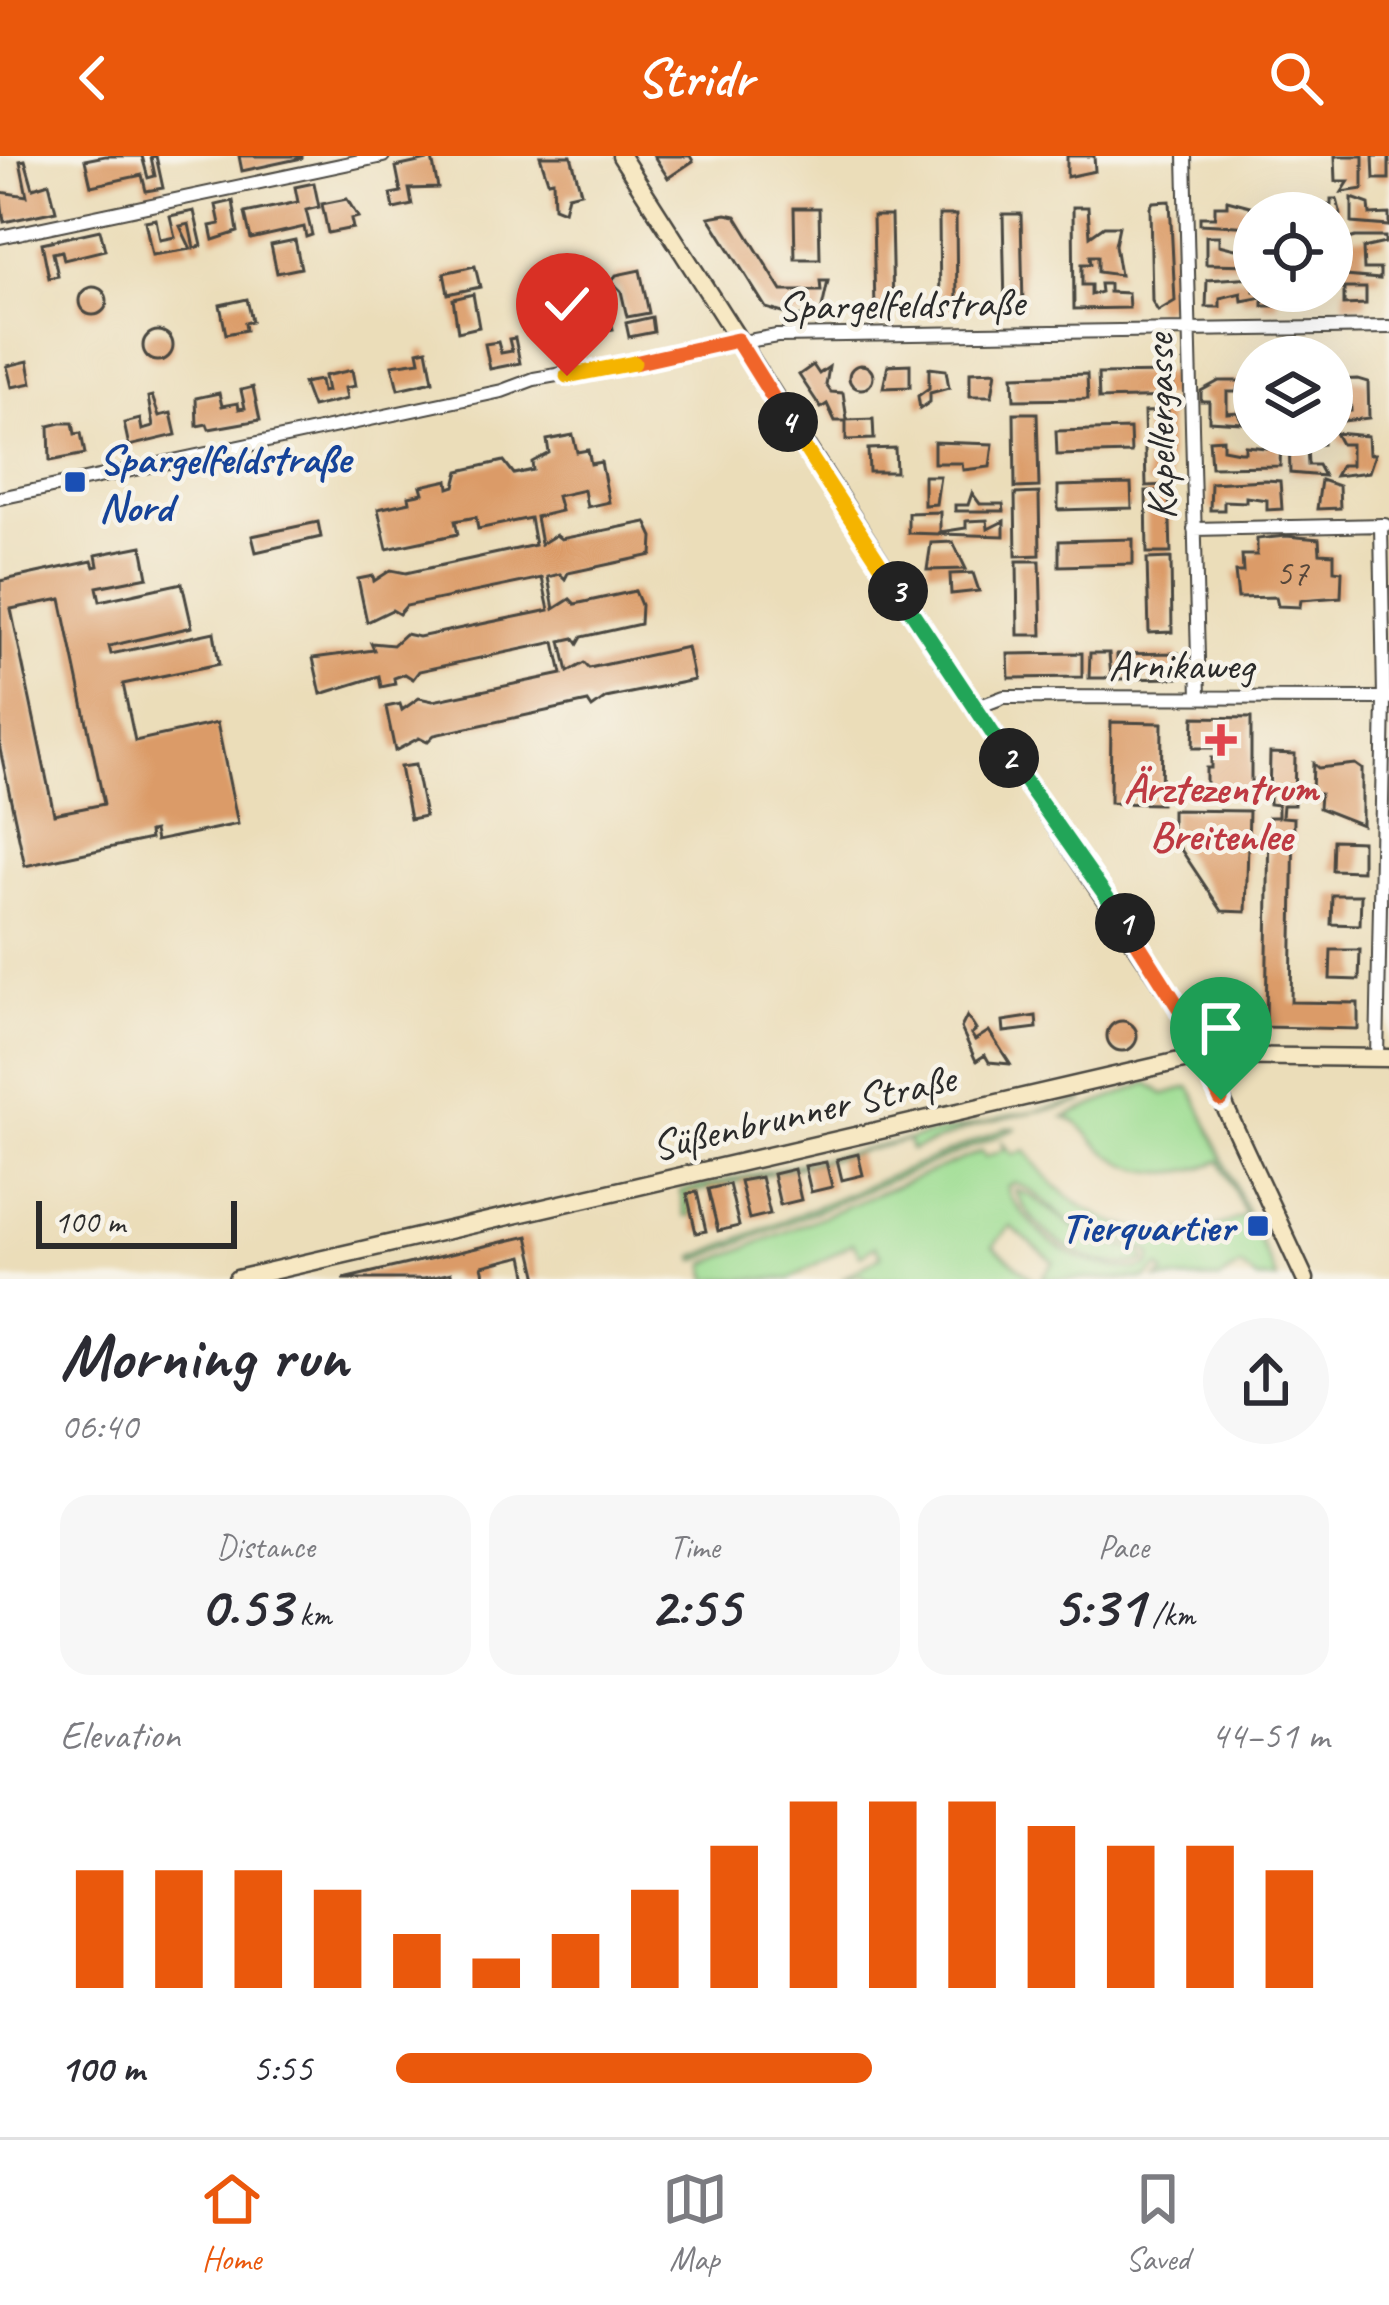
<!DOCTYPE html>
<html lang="en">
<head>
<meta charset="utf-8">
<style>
	body { margin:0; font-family:Caveat,sans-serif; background:#f7f7f7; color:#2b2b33; height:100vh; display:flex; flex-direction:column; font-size:45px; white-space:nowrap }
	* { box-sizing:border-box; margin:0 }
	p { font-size:39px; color:#7c7c81 }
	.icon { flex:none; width:66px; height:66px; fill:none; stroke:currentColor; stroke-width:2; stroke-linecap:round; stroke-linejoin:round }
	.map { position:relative; height:1123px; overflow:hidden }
	.drawer { display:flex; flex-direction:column; background:#fff; flex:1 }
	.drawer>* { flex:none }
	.fabs { position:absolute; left:1233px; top:36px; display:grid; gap:24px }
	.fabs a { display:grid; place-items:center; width:120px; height:120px; border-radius:50%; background:#fff; box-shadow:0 12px 48px #0002; font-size:60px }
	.scale { position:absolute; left:36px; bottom:30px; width:201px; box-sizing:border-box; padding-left:12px; border:6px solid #2b2b2b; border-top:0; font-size:33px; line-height:42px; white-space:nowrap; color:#2b2b2b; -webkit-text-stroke:9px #f7f3e8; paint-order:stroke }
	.pin { position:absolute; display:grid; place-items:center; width:102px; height:102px; color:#fff; margin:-123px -51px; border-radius:50% 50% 50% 0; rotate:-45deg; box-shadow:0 0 12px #0007 }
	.pin .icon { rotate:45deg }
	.km { position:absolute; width:60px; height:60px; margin:-30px; border-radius:50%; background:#222; color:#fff; font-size:33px; line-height:60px; text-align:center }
	.round { display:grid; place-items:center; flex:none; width:126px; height:126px; border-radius:63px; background:#f7f7f7 }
	.overview { display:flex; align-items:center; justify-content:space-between; height:204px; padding:0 60px }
	h1 { font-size:66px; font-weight:800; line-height:90px }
	.metrics { display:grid; grid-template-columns:repeat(3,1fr); gap:18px; height:204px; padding:12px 60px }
	.metrics div { display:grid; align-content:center; border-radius:30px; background:#f7f7f7; text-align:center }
	.metrics b { font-size:60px; font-weight:800 }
	.metrics small { font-size:33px; font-weight:400 }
	.metrics p { font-size:33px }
	.chart { height:336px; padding:24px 60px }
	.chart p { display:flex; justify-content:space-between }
	.chart svg { width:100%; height:216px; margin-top:12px; stroke:#ea580c; stroke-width:6 }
	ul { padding:0 60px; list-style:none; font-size:39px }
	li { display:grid; grid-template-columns:192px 144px 1fr; align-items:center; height:90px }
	li i { height:30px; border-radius:15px; background:#ea580c }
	header { display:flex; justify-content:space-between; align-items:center; height:156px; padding:0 60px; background:#ea580c; color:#fff; font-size:54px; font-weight:800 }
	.menu { display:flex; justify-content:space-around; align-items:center; height:168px; border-top:3px solid #e1e1e2; background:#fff; font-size:33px; color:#7c7c81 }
	.menu a { display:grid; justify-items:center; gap:6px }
	.menu .active { color:#ea580c }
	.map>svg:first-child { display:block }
	.green { fill:#9ddd92; stroke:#64845e; stroke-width:3; fill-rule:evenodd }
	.building { fill:#db9b68; fill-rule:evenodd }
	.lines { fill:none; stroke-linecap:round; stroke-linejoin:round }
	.street-casing { stroke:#484640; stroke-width:16 }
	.secondary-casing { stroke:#484640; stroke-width:21 }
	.street { stroke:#fff; stroke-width:12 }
	.secondary { stroke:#f7e8c3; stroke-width:16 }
	.split-1-casing { stroke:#fff; stroke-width:24 }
	.split-2-casing { stroke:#fff; stroke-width:24 }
	.split-3-casing { stroke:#fff; stroke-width:24 }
	.split-4-casing { stroke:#fff; stroke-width:24 }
	.split-5-casing { stroke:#fff; stroke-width:24 }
	.split-6-casing { stroke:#fff; stroke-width:24 }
	.split-1 { stroke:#f0652b; stroke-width:15 }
	.split-2 { stroke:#22a559; stroke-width:15 }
	.split-3 { stroke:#22a559; stroke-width:15 }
	.split-4 { stroke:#f5b400; stroke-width:15 }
	.split-5 { stroke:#f0652b; stroke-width:15 }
	.split-6 { stroke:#f5b400; stroke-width:15 }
	.transit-dot { fill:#1a4fb4; stroke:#f7f3e8; stroke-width:4.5 }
	.health-dot { fill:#e0444e; stroke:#f7f3e8; stroke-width:4.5 }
	.labels { text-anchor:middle; stroke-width:9; stroke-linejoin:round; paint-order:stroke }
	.number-label { font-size:36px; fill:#57473a }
	.street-label { font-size:42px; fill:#2b2b2b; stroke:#f7f3e8 }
	.transit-label { font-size:42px; font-weight:bold; fill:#164399; stroke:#f7f3e8; text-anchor:start }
	.health-label { font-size:42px; font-weight:bold; fill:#be3a42; stroke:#f7f3e8 }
</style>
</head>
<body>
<header><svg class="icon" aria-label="back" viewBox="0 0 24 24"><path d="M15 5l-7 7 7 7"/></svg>Stridr<svg class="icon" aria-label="search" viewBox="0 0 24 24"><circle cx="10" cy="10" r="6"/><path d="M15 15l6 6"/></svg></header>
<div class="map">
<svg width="1389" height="1123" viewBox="0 0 1389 1123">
	<rect width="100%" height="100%" fill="#f7f3e8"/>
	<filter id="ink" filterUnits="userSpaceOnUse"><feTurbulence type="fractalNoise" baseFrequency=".00833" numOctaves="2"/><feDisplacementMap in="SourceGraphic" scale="24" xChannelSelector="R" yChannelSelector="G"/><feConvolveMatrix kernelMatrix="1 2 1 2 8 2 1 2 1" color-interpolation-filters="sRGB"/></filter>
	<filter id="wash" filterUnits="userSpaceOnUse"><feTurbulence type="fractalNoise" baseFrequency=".004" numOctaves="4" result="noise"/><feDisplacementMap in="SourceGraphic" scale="48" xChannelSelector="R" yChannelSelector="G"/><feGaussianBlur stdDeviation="2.7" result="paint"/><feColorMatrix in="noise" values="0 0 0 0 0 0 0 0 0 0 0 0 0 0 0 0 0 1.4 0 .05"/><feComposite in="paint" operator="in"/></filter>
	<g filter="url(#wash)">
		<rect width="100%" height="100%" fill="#ebddb9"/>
		<path class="green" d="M1148,927l16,11 25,-7 5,7 83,185h-20l-17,-13 -20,13h-63l8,-6 -5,-6 -15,12h-104l13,-17 -44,-36 -17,20 40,33h-167l-4,-5 -21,5 40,-23 -6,-10 -15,9 -7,-12 -63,36h-81l-3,-15 276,-113 3,6 19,-7 -1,-7 10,12 13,-5c49,75 137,104 220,65l-26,-54c-41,17 -85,17 -120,-14 -14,-13 -18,-25 -36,-30zM1014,1027c30,9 45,38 73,50 20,8 51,7 65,22l-2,10c-12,7 -24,4 -38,2 -49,-8 -73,-31 -102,-70l-3,-10z
			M1085,944c-30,12 -60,10 -92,20 -28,8 -54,22 -82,30l-3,-10 -221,54 4,21 -6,1 -5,-25z
			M1006,972h11l-321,133 -1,-4z
			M1015,1034l16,6 58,42 53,14 4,9c-49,16 -112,-25 -131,-71z"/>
		<g id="blocks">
			<path class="building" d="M105,0h37l6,22 7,-2 -4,-19 5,-1 7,32 -17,3 -4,-16 -51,11 -6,-26z
				M239,0h63v2l-60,13z
				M540,0h31l10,36 -13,3 -4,16 -10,-4 -1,-27 -5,1z
				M654,0h36l3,5 -25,17z
				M1067,0h27l1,15 -28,6z
				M1335,0h28v33l-21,3 7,-11h-13z
				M1373,0h16v23h-15z
				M432,3l6,29 -29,1 3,16 -18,4 -3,-15 10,-2 -5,-25z
				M25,4l8,28 16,-5 7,28 -52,11 -4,-30 27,4 -7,-35z
				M314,27l5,24 -13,3 6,25 -6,2 -2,-10 -53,12 -6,-26 53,-11 -3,-15z
				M1352,42l17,6 1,11 19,-1v12l-37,-3z
				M347,43l11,18 -7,2 2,9 -25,5 -6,-29z
				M1283,43l5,6h43v-6h6l4,16 -9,8v-10l-13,-3 -36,3z
				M1227,44l23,6 4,21 -54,-3v-7h15v-11h12z
				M233,45l5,31 -25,8 -3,-14 10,-2 -4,-19z
				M1170,45l5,100 -17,10 -6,-10 -2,-94 3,-5z
				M1073,51h15l2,29 14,-10h15l-4,19 5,30 -22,-3v-16h-8l1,8h-9v21h9v10l10,-3 -1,-8h9v8l19,1 1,15 -55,1z
				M794,52h25l1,51h-25z
				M194,55l8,35 -8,2 -5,-24 -9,2 11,23 -39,6 -7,-34 11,-2 4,21 15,-3 -5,-21z
				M726,58l10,2 46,75h39l-1,-10h8l-7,32 -25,4 -30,-9 -57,-91z
				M1003,58h18l2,93 -18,1z
				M939,59h17l1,93 -17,1z
				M873,60h18l2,94h-18z
				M100,74l5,20 -41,10 -2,-9 -9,2 5,23 -9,2 -7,-35z
				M1206,80h13v9l16,4 19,-4v20l-48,-1z
				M1355,81h30v6l-22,5 1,21h16v10l-34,-3 -1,-36z
				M295,84l6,28 -24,5 -6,-28z
				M475,110l5,21 -32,7 -4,-21z
				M640,114l9,43 -22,4 -6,-26 -9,-9 4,-7z
				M1254,121v14h22l2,15h-15v-9l-21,4 -1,-8 -21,5v9h-14l1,-27z
				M79 145a14 14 0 1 1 28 0a14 14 0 1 1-28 0Z
				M1344,132h22v16l-22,1z
				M473,138l6,33 -21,5 -5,-33z
				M247,143l5,22 -7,2 1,7 -20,4 -6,-29z
				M606,145l7,28 -21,4 -6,-28z
				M652,161l2,15 -25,5 -3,-14z
				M561,171l1,14 15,-3 3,12 -21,4 -7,-25z
				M143 190a15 15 0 1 1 30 0a15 15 0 1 1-30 0Z
				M515,182l5,25 -30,6 -5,-25 13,-2 3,11 11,-2 -3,-12z
				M427,193l6,32 -35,8 -6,-24 28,-4 -2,-10z
				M28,205l4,22 -20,4 -5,-21z
				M910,208v23l-27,1 5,-23z
				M813,209l6,9 10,-7 -3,18 5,7 12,1 4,27 26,-1 1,20 -28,1v-19h-11l-8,-17 -6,4 -22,-33z
				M849 221a12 12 0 1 1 24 0a12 12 0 1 1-24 0Z
				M929,212l17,2 3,18 -19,5v9l-10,7 -2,-13 11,-8z
				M352,214l3,16 -10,2 2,11 -35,8 -9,-24 17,-3 2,12 5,-1 -3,-15z
				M996,215l-4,25h-22v-24z
				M1173,217v24l-74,2 -1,-25z
				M1087,218l1,25 -74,1 -1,-24z
				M1358,223l10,3 1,36 -34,4 5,-11h11l-1,-20h-10l-6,-11z
				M1219,225h23l-6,11h-9v21l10,-1 6,11 -34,-2v-20h-8v-10z
				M253,231l7,33 -51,9 -2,-5 -10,2 -1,-28 23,-5 3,13 16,-3 1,6 6,-1 -4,-18z
				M152,240l7,20 12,-3 5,22 -47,11 -5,-23 16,-4 2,11 11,-3 -5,-30z
				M1168,255l1,74 -23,1 -2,-74z
				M1014,257h23l2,74 -24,1z
				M61,267h12l2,11 6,-1 4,21 -35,7 -1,-35z
				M1130,273l1,24 -74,2 -1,-24z
				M1335,277l33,3 1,18h6l-6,18 -34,4 6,-11h10v-21h-10z
				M573,279l4,17 11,-2 3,14 10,-2 8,40 -22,5 -3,-17 -27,6 4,15 -25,6 5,27 15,-9 5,4 85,-17 7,15 -1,18 -84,18 -3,6 -5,-5 -12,3 6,32 16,-10 5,5 60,-13 6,14 -1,19 -58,13 -4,7 -4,-6 -13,3 7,31 16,-9 5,5 98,-21 7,33 -88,18 -14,10 -4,-6 -154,33 -7,7 -8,-4 -24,13 -9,-44 14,-3 2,6 17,-12 14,3 129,-27 -7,-32 -136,29 -6,8 -8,-5 -11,4 1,6 -14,3 -2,-11 -58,18 -8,-36 61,-8 -3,-7 22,2 12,-11 14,3 130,-27 -7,-32 -136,28 -7,8 -7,-4 -25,12 -9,-43 15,-3 1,5 17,-11 15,3 129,-28 -5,-27 -52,11 -2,-12 -21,4 3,13 -71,15 -9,-40 32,-7 -1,-6 14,-3 -2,-7 27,-6 1,8 6,-2 4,-15 45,-10 10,13 19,-4 -1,-8 17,-9 -2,-13z
				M1323,279v9l-16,1 1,20h10l6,11 -34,-3 -1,-36z
				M1281,282l-1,28 -69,1 -2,-27 14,-1v10l16,3h6v-6l22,2v-9z
				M934,286l59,2 -3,23 -27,3 -1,-7h-28z
				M895,292l1,24h-27l-1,-23z
				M924,320h16l-4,28 -12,1z
				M1265,324l15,1 2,28 -15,1v-10l-21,-3v5l-22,-1v9h-14l1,-27z
				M1321,324l18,6 1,22 -23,1z
				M1131,328l1,24 -74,2v-24z
				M1146,335h23l2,62h-24z
				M972,337l8,11h23l1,7h-49v-6h13z
				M1039,337l1,62 -24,1 -1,-62z
				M940,356v20l26,-4v-7l21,-1 1,9 16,-8v15l-96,-3v-20z
				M318,366l3,15 -65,15 -4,-16z
				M1286,380l33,3 1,14 14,1v16l8,1 -1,26 -40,3 -1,7 -22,-1 -2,-9 -38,1 -3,-26h8l-1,-17h15v-16z
				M1133,383v25l-74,2v-25z
				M953,386l13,27 -39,1 4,-27z
				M142,390l6,31 -51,10 3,14 82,-18 10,44 -83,19 2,8 103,-22 5,32 -96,20 12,57 82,-18 21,101 -82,17 -2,-10 -5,1 1,7 -125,27 -25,-117v-168l92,-20 2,6 4,-1 -2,-11zM61,443l43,205 -50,10 -43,-205z
				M1171,402l1,74 -23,1 -2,-74z
				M1017,405h23l2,74h-24z
				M973,417l6,18 -28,3 -1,-20z
				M1082,497v24l-73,1 -1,-24z
				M1090,497h19l2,25h-22z
				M1178,497v25l-61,1v-25z
				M1194,561l57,1v73h-45v-23h5v-10h12v-10h-30z
				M1111,566l51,1 -1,81 -51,-1z
				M1270,597l25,1 -1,51h-11l-1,12 12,1 -3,184 67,1v26l-92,-2 3,-210h9v-12l-9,-1z
				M1313,607l5,5 37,-4 7,5v56l-43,-17 1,-14h-8z
				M415,609l10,51 -15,3 -10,-52z
				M1172,654l77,1 -3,101 -24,-1 -50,-75z
				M1333,684l29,1v30l-30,-1z
				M1332,739h29l-1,30 -29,-1z
				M1331,794h29l-1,30 -29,-1z
				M967,860l9,14 -5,4 4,6 14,-9 21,33 -21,-2 -4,-7 -9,6 -15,-33z
				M1036,860l1,12 -33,4 -1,-11z
				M1107 880a15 15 0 1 1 30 0a15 15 0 1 1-30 0Z
				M858,998l5,21 -21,5 -5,-21z
				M826,1006l6,25 -21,5 -6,-26z
				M794,1013l7,31 -21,5 -7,-31z
				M761,1021l9,37 -21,5 -9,-38z
				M729,1028l10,42 -21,5 -10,-42z
				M697,1036l9,39 -10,2 -9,-39z
				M528,1080l10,43h-10l-5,-23 -41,10 3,13h-33l-1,-6 -27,6h-81z"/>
		</g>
	</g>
	<g filter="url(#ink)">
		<use href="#blocks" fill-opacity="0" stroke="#484640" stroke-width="3"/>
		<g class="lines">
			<defs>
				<path id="street" d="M1185,0l14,541
					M0,81l383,-81
					M0,342l502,-107 32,-12 243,-43 612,-9
					M1194,373l191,-4
					M975,552l29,-11 385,1
					M1377,902l7,-360 -3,-173"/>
				<path id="secondary" d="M621,0l319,499 239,353 126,271
					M237,1123l964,-223 188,2"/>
			</defs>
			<use href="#street" class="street-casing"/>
			<use href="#secondary" class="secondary-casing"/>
			<use href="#street" class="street"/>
			<use href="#secondary" class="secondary"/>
		</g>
	</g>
	<g class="lines" filter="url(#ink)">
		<defs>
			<path id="split-1" d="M1125,767l54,85 42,92"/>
			<path id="split-2" d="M1009,602l116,165"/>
			<path id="split-3" d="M898,435l111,167"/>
			<path id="split-4" d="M788,266l110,169"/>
			<path id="split-5" d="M634,207l103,-23 51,82"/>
			<path id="split-6" d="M567,220l67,-13"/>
		</defs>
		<use href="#split-1" class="split-1-casing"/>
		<use href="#split-2" class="split-2-casing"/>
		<use href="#split-3" class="split-3-casing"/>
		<use href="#split-4" class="split-4-casing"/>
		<use href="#split-5" class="split-5-casing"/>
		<use href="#split-6" class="split-6-casing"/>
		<use href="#split-1" class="split-1"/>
		<use href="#split-2" class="split-2"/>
		<use href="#split-3" class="split-3"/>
		<use href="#split-4" class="split-4"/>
		<use href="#split-5" class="split-5"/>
		<use href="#split-6" class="split-6"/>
	</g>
	<g class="transit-dot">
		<rect x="63" y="314" width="24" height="24" rx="6"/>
		<rect x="1246" y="1058" width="24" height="24" rx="6"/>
	</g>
	<path class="health-dot" d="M1215 566h12v12h12v12h-12v12h-12v-12h-12v-12h12z"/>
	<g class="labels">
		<g class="number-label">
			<text x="1292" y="429">57</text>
		</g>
		<g class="street-label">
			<text transform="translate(901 147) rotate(-1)" y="15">Spargelfeldstraße</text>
			<text transform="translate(1159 271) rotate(-91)" y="15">Kapellergasse</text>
			<text x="1181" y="523">Arnikaweg</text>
			<text transform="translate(803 955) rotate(-13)" y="15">Süßenbrunner Straße</text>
		</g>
		<g class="transit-label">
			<text x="99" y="317">Spargelfeldstraße<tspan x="99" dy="48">Nord</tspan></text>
			<text x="1234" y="1085" text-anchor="end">Tierquartier</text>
		</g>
		<g class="health-label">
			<text x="1221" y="646">Ärztezentrum<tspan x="1221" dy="48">Breitenlee</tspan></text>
		</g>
	</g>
</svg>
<div class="fabs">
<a><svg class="icon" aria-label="locate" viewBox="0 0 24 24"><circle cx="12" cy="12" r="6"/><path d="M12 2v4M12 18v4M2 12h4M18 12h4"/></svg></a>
<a><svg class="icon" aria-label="layers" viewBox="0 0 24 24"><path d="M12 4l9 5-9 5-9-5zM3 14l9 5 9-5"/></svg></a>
</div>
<div class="scale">100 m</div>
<div class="pin" style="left:1221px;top:944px;background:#1e9e55"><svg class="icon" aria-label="arrive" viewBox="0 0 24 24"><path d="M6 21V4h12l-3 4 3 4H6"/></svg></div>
<div class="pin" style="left:567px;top:220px;background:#d93025"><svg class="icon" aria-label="check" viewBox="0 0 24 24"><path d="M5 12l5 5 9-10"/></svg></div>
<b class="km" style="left:1125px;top:767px">1</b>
<b class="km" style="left:1009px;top:602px">2</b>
<b class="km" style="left:898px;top:435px">3</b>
<b class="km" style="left:788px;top:266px">4</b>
</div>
<section class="drawer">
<div class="overview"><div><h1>Morning run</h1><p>06:40</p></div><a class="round"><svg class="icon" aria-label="share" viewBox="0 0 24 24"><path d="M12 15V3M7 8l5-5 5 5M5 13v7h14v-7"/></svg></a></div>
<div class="metrics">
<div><p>Distance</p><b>0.53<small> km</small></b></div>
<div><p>Time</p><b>2:55</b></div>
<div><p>Pace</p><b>5:31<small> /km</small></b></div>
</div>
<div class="chart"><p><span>Elevation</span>44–51 m</p>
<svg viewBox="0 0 160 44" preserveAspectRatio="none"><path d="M5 44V20M15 44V20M25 44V20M35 44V24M45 44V33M55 44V38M65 44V33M75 44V24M85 44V15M95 44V6M105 44V6M115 44V6M125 44V11M135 44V15M145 44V15M155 44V20"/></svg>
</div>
<ul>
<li><b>100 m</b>5:55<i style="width:51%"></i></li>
</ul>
</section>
<nav class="menu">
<a class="active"><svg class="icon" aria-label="home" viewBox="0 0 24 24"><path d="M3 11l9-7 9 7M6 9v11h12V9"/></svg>Home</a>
<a><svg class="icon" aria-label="map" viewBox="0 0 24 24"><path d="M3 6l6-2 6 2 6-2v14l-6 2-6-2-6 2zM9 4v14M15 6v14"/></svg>Map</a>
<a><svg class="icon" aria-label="saved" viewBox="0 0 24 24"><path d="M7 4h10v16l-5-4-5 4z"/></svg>Saved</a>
</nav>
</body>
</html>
